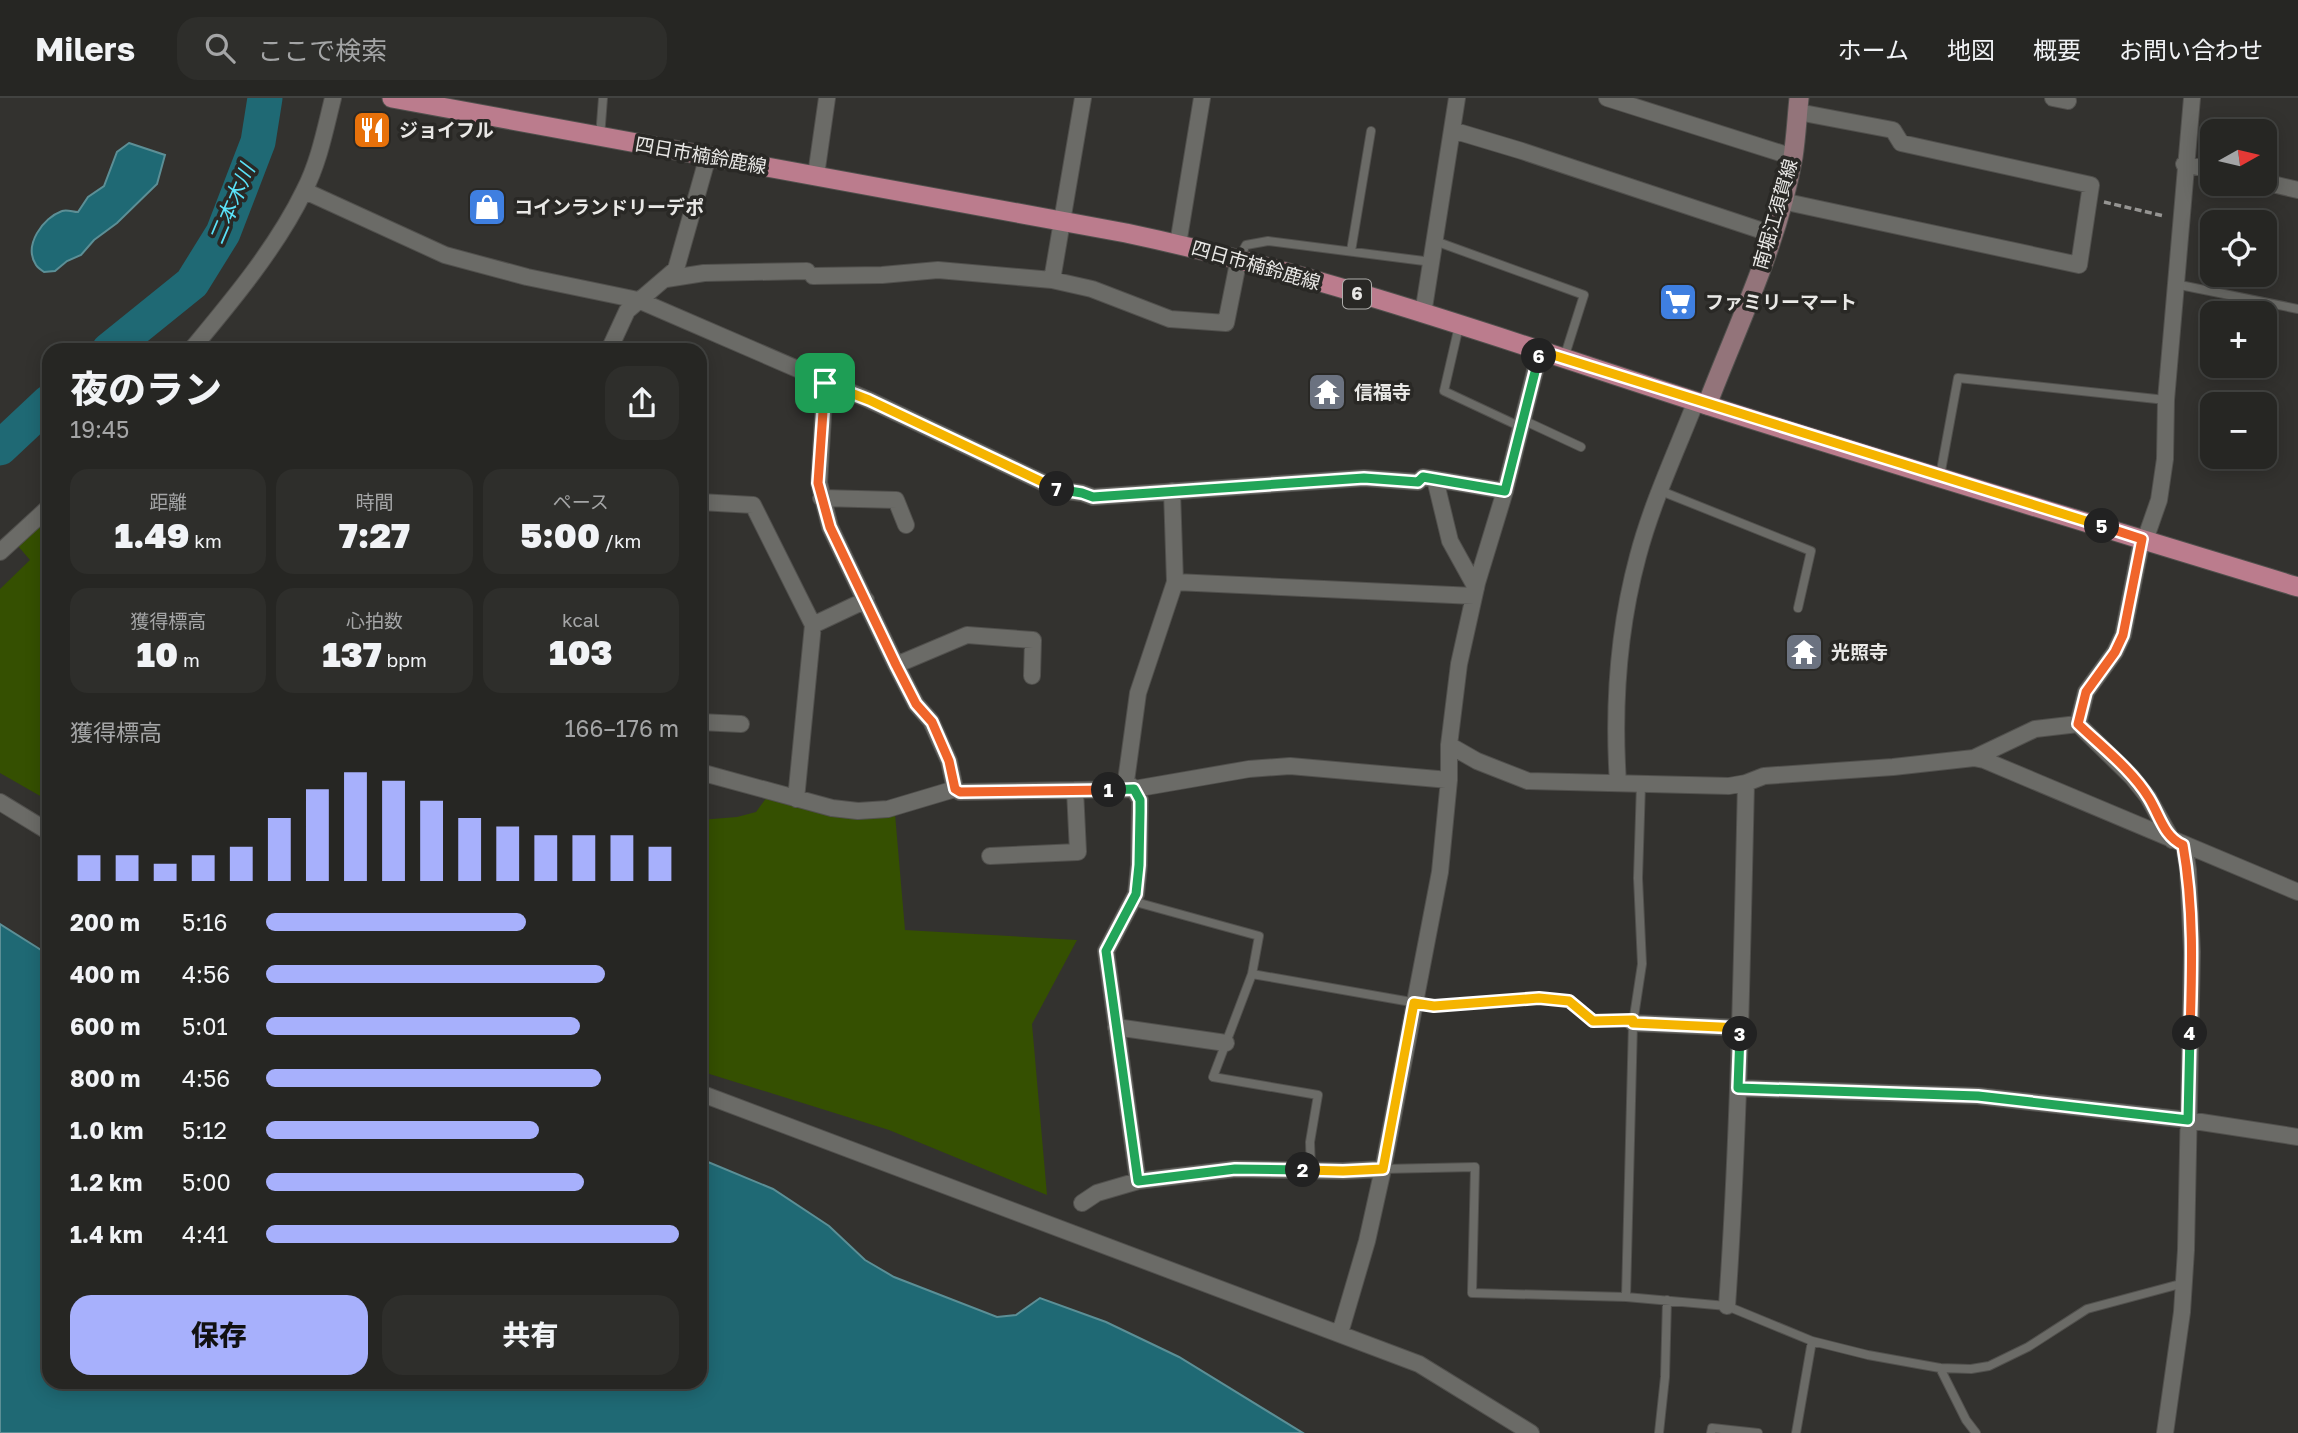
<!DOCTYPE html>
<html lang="ja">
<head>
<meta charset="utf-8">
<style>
	body { margin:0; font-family:"Golos Text","Noto Sans JP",sans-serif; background:#2e2e2b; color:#f1f3f6; height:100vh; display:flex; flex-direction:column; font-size:26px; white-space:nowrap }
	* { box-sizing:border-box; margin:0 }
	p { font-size:23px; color:#a4a5a6 }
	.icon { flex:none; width:38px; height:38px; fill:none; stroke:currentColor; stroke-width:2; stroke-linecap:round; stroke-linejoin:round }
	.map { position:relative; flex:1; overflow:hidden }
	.drawer { position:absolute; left:42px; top:245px; width:665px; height:1046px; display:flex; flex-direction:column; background:#262623; border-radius:21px; box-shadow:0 4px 18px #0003,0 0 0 2px #424341 }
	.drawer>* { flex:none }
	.needle { width:46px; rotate:82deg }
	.tools { position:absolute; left:2200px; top:21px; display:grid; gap:14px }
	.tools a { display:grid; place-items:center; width:77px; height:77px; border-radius:14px; background:#262623; box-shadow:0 4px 18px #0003,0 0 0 2px #424341; font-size:35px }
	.pin { position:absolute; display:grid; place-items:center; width:60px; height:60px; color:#fff; margin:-30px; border-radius:14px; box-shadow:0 4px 10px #0006 }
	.km { position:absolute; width:35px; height:35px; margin:-18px; border-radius:50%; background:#222; color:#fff; font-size:19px; line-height:35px; text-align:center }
	.round { display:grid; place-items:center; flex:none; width:74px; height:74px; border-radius:21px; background:#2e2e2b }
	.headline { display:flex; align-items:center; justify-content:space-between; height:119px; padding:0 28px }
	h1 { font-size:38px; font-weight:800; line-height:52px }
	.metrics { display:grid; grid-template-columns:repeat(3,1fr); gap:10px; height:119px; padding:7px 28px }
	.metrics div { display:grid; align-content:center; border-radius:18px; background:#2e2e2b; text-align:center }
	.metrics b { font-size:35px; font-weight:800 }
	.metrics small { font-size:19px; font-weight:400 }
	.metrics p { font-size:19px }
	.chart { height:196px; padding:14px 28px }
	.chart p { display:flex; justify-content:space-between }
	.chart svg { width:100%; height:126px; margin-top:7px; stroke:#a7b0fc; stroke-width:6 }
	.primary-button { display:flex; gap:14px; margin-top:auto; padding:14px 28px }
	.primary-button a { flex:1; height:80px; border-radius:21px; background:#a7b0fc; color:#111; font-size:28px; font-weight:800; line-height:80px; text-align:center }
	.primary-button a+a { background:#2e2e2b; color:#f1f3f6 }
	ul { padding:0 28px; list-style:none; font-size:23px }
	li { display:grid; grid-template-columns:112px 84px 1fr; align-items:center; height:52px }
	li i { height:18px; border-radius:9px; background:#a7b0fc }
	header { display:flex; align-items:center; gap:42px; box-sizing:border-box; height:98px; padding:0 35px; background:#262623; border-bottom:2px solid #424341 }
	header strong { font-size:33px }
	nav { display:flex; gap:38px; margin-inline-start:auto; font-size:24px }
	.search { width:490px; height:63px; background:#2e2e2b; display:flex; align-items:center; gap:18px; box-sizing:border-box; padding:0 24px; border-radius:21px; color:#a4a5a6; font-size:26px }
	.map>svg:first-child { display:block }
	.green { fill:#355001 }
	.water { fill:#1f6974; stroke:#5c8f96; stroke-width:2 }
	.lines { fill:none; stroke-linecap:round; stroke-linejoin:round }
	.river { stroke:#1f6974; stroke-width:35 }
	.service-casing { stroke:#51504d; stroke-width:10 }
	.minor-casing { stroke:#51504d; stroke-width:18 }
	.secondary-casing { stroke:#51504d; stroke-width:21 }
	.primary-casing { stroke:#51504d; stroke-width:21 }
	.path { stroke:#969593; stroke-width:3.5; stroke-dasharray:7 3.5; stroke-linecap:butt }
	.service { stroke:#6b6b67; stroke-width:8 }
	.minor { stroke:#6b6b67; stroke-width:16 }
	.secondary { stroke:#93747a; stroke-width:19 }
	.primary { stroke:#bb7c8d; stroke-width:19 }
	.split-1-casing { stroke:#fff; stroke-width:14 }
	.split-2-casing { stroke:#fff; stroke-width:14 }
	.split-3-casing { stroke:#fff; stroke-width:14 }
	.split-4-casing { stroke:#fff; stroke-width:14 }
	.split-5-casing { stroke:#fff; stroke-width:14 }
	.split-6-casing { stroke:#fff; stroke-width:14 }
	.split-7-casing { stroke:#fff; stroke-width:14 }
	.split-8-casing { stroke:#fff; stroke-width:14 }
	.split-1 { stroke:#f0652b; stroke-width:9 }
	.split-2 { stroke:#22a559; stroke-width:9 }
	.split-3 { stroke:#f5b400; stroke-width:9 }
	.split-4 { stroke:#22a559; stroke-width:9 }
	.split-5 { stroke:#f0652b; stroke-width:9 }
	.split-6 { stroke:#f5b400; stroke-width:9 }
	.split-7 { stroke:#22a559; stroke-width:9 }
	.split-8 { stroke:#f5b400; stroke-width:9 }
	.labels { text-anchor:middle; stroke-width:7; stroke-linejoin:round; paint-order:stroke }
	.shield { fill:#292825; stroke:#afaeac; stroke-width:2 }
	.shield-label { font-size:18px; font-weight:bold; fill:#e9e8e6 }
	.poi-label { font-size:19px; font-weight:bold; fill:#e9e8e6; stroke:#292825; text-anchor:start }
	.street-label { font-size:19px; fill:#e9e8e6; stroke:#292825 }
	.water-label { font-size:21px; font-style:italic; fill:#5ae2f8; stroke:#292825 }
</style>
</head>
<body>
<header>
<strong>Milers</strong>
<div class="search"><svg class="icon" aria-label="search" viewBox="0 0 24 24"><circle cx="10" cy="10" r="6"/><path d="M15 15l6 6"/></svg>ここで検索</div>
<nav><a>ホーム</a><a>地図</a><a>概要</a><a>お問い合わせ</a></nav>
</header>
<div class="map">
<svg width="2298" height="1335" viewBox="0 0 2298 1335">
	<rect width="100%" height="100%" fill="#33322f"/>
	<path class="green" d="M49,418v285l-49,-28v-184l30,-29 -12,-14z
		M767,699c44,10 83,26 128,17l10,116 172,10 -45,84 15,171 -158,-65 -189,-59v-251l37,-3 19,-5z"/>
	<path class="water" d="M129,45l36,12 -8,29 -40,39 -23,17 -13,15 -14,6 -12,10 -11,1c-3,-2 -6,-4 -8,-7 -13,-20 7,-47 26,-54 5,-2 11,1 16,1l10,-15 16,-11 13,-34z
		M0,826l49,31v427h651v-212l8,-8 65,27 56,37 36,34 29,17 103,40 19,-2 24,-17 66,24 73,35 124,76h-1303z"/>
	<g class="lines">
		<path class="river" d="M109,252l83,-67 31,-50 35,-91 7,-44
			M0,350l49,-46"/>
		<defs>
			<path id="service" d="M600,39l3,-39
				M1435,143l149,54 -20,63
				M1351,153l20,-120
				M1239,160l7,-13 22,-4 164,21
				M2175,186l123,25
				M1459,228l-15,65 77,36
				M1523,322l58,27
				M1940,378l18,-98 208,22
				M1661,393l150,60 -13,57
				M38,420l11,12
				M1132,803l127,35 -7,38 -39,103 105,18 -8,47 1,28
				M1252,876l182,32 105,-8 30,3 24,20 40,-1
				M1383,1071l92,-2 -3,126 154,4 101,9 85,35 56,14 72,13 31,1 18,-3 39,-19 59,-38 97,-26
				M1626,1199l7,-274 9,-59 -4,-86 3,-94
				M1940,1270l26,52 10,13
				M1659,1335l6,-56 2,-77
				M1711,1335l1,-5 46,5
				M1796,1335l16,-92"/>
			<path id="minor" d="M1607,0l186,59
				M2053,0l15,3
				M1452,32l70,21 250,83
				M2184,66l28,6
				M816,77l11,-77
				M2264,84l34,8
				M305,93l140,64 82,22 111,23 231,100 190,90 23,3 11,4 271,-19 54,4 5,-5 82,14
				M1782,103l297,64 12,-80 -190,-42 -8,-13 -95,-18
				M1178,146l24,-146
				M813,178l69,-1 56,-5 114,10 40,9 78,30 56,4 13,-65
				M666,181l38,-6 103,-2
				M1052,182l31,-182
				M1423,216l34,-216
				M191,252c40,-48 86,-103 113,-159 15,-29 21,-61 29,-93
				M609,252l18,-39 49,-42 32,-113
				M825,285l-6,100 11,44 66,138 20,39 15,17 18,40 6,28
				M1435,381l15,62 26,47
				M1172,393l3,91 -37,111 -12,88 8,8 6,11 -1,65 -3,29 -30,57 32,230 97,-12 108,2 40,-2
				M821,400l75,2 10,25
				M700,404l53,3 60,120 53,-25
				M2145,442l14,-40 6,-41 1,-59 26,-302
				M0,454l49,-45
				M1175,484l299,14
				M896,567l71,-30 66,5 -1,36
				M700,624l41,2
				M2078,626l8,-32 29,-40 8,-17 19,-96
				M2078,626l54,53 16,20 24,43
				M1449,647l28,16 51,20 201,5 17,-3 18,-7 129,-9 81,-9 61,-29 43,-5
				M1974,660l10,2 314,132
				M700,674l132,36 26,3 30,-2 67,-20 5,3 174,-3 115,-20 41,-3 159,14
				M1618,685c-5,-76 0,-153 20,-227 14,-53 38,-104 58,-155
				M796,701l17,-174
				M0,704l49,30
				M990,758l88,-4 -3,-62
				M1633,925l108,5
				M1116,929l110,16
				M1738,990l240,8 210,24 110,17
				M700,995l719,271 112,69
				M1082,1105l15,-10 41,-12
				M1727,1208c12,-174 15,-349 19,-523
				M1340,1235l27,-92 16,-72 57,-297 9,-92v-35l10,-81 18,-81 28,-92 35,-140
				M2165,1335l17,-121 4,-62 6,-298 -4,-82 -4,-25"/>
			<path id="secondary" d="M1707,307c31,-81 71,-162 86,-248 3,-19 4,-40 6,-59"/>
			<path id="primary" d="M392,0l734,135c199,42 391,111 584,173 195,62 392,121 588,181"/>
		</defs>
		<use href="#service" class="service-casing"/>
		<use href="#minor" class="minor-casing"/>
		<use href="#secondary" class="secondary-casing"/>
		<use href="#primary" class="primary-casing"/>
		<path class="path" d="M2104,104l60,14"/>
		<use href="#service" class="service"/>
		<use href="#minor" class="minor"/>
		<use href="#secondary" class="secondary"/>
		<use href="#primary" class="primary"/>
	</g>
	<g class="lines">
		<defs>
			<path id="split-1" d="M825,285l-7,100 12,44 66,138 20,39 16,18 17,39 6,28 5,3 149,-2"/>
			<path id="split-2" d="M1109,692l25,-1 6,11v12l-1,53 -3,29 -30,57 32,230 97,-12 68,1"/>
			<path id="split-3" d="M1303,1072l40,1 40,-2 31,-166 20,3 105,-8 30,3 24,20 40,-1v3l108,5 -1,6"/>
			<path id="split-4" d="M1740,936l-2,54 240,8 210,24 2,-87"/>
			<path id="split-5" d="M2102,428l40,13 -19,96 -8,17 -29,40 -8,32c24,23 54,46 71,74 11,18 15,39 34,47 11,62 9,125 7,188"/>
			<path id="split-6" d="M1539,258l1,-5 562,175"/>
			<path id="split-7" d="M1057,391l25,4 11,4 271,-19 54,4 5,-5 82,14 34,-135"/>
			<path id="split-8" d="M825,285l44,17 188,89"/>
		</defs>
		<use href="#split-1" class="split-1-casing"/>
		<use href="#split-2" class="split-2-casing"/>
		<use href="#split-3" class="split-3-casing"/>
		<use href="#split-4" class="split-4-casing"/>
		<use href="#split-5" class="split-5-casing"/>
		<use href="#split-6" class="split-6-casing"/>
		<use href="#split-7" class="split-7-casing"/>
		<use href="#split-8" class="split-8-casing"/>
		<use href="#split-1" class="split-1"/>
		<use href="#split-2" class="split-2"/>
		<use href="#split-3" class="split-3"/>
		<use href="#split-4" class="split-4"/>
		<use href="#split-5" class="split-5"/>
		<use href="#split-6" class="split-6"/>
		<use href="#split-7" class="split-7"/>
		<use href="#split-8" class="split-8"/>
	</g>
	<defs>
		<symbol id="restaurant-square" viewBox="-11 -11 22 22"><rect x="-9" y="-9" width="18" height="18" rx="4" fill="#e8710a" stroke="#292825"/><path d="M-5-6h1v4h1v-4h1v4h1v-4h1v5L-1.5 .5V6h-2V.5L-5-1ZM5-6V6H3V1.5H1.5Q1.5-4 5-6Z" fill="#fff"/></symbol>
		<symbol id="shop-square" viewBox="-11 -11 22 22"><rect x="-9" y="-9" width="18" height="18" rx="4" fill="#3f7fe0" stroke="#292825"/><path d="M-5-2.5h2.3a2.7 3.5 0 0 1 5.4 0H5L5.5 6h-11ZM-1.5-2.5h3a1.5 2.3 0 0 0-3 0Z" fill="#fff"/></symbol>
		<symbol id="supermarket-square" viewBox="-11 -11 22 22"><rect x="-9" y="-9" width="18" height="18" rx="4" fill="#3f7fe0" stroke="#292825"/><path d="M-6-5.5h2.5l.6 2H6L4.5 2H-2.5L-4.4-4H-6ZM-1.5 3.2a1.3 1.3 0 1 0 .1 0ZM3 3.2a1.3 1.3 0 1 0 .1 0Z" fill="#fff"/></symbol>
		<symbol id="temple-square" viewBox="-11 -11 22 22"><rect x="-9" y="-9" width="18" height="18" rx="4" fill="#6b7280" stroke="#292825"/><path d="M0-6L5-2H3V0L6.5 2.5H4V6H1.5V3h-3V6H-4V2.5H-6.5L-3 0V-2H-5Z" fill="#fff"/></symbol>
	</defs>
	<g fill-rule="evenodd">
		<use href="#restaurant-square" x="350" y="10" width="44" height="44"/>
		<use href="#shop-square" x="465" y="87" width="44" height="44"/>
		<use href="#supermarket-square" x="1656" y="182" width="44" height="44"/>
		<use href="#temple-square" x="1305" y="272" width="44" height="44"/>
		<use href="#temple-square" x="1782" y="532" width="44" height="44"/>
	</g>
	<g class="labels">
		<rect class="shield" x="1343" y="181.5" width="28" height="29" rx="5"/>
		<g class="shield-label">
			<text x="1357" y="202">6</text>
		</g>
		<g class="poi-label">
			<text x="399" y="39">ジョイフル</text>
			<text x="514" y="116">コインランドリーデポ</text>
			<text x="1705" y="211">ファミリーマート</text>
			<text x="1354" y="301">信福寺</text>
			<text x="1831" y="561">光照寺</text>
		</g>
		<g class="street-label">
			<text transform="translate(701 57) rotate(10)" y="7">四日市楠鈴鹿線</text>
			<text transform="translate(1775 116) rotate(-74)" y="7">南堀江須賀線</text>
			<text transform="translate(1256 167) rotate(16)" y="7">四日市楠鈴鹿線</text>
		</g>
		<g class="water-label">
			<text transform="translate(232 106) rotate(-67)" y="7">二本木川</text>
		</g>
	</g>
</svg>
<div class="tools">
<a><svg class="needle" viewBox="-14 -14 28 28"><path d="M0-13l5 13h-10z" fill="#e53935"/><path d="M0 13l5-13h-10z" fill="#a4a5a6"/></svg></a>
<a><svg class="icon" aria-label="locate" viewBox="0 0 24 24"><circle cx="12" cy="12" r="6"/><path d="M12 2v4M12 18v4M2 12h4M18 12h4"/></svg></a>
<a>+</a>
<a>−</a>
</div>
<div class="pin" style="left:825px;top:285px;background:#1e9e55"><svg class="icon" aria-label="arrive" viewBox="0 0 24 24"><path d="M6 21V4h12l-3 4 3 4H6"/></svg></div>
<b class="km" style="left:1109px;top:692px">1</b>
<b class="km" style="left:1303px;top:1072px">2</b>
<b class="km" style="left:1740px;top:936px">3</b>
<b class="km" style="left:2190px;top:935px">4</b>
<b class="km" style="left:2102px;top:428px">5</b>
<b class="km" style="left:1539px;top:258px">6</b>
<b class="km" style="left:1057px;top:391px">7</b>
<section class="drawer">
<div class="headline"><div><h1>夜のラン</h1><p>19:45</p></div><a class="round"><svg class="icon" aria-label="share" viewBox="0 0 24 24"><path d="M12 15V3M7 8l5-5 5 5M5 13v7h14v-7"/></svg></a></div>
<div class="metrics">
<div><p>距離</p><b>1.49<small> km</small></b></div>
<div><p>時間</p><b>7:27</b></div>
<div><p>ペース</p><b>5:00<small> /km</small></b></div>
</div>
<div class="metrics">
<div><p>獲得標高</p><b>10<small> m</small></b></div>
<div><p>心拍数</p><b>137<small> bpm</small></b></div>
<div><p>kcal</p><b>103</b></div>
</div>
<div class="chart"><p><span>獲得標高</span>166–176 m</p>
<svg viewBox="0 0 160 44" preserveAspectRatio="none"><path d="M5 44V35M15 44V35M25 44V38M35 44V35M45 44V32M55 44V22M65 44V12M75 44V6M85 44V9M95 44V16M105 44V22M115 44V25M125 44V28M135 44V28M145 44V28M155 44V32"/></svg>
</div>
<ul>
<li><b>200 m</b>5:16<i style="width:63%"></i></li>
<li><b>400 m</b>4:56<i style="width:82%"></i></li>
<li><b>600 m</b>5:01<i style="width:76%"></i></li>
<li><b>800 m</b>4:56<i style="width:81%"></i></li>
<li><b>1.0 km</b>5:12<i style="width:66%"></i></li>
<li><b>1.2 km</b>5:00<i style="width:77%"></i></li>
<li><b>1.4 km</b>4:41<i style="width:100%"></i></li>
</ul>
<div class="primary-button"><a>保存</a><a>共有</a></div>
</section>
</div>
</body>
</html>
